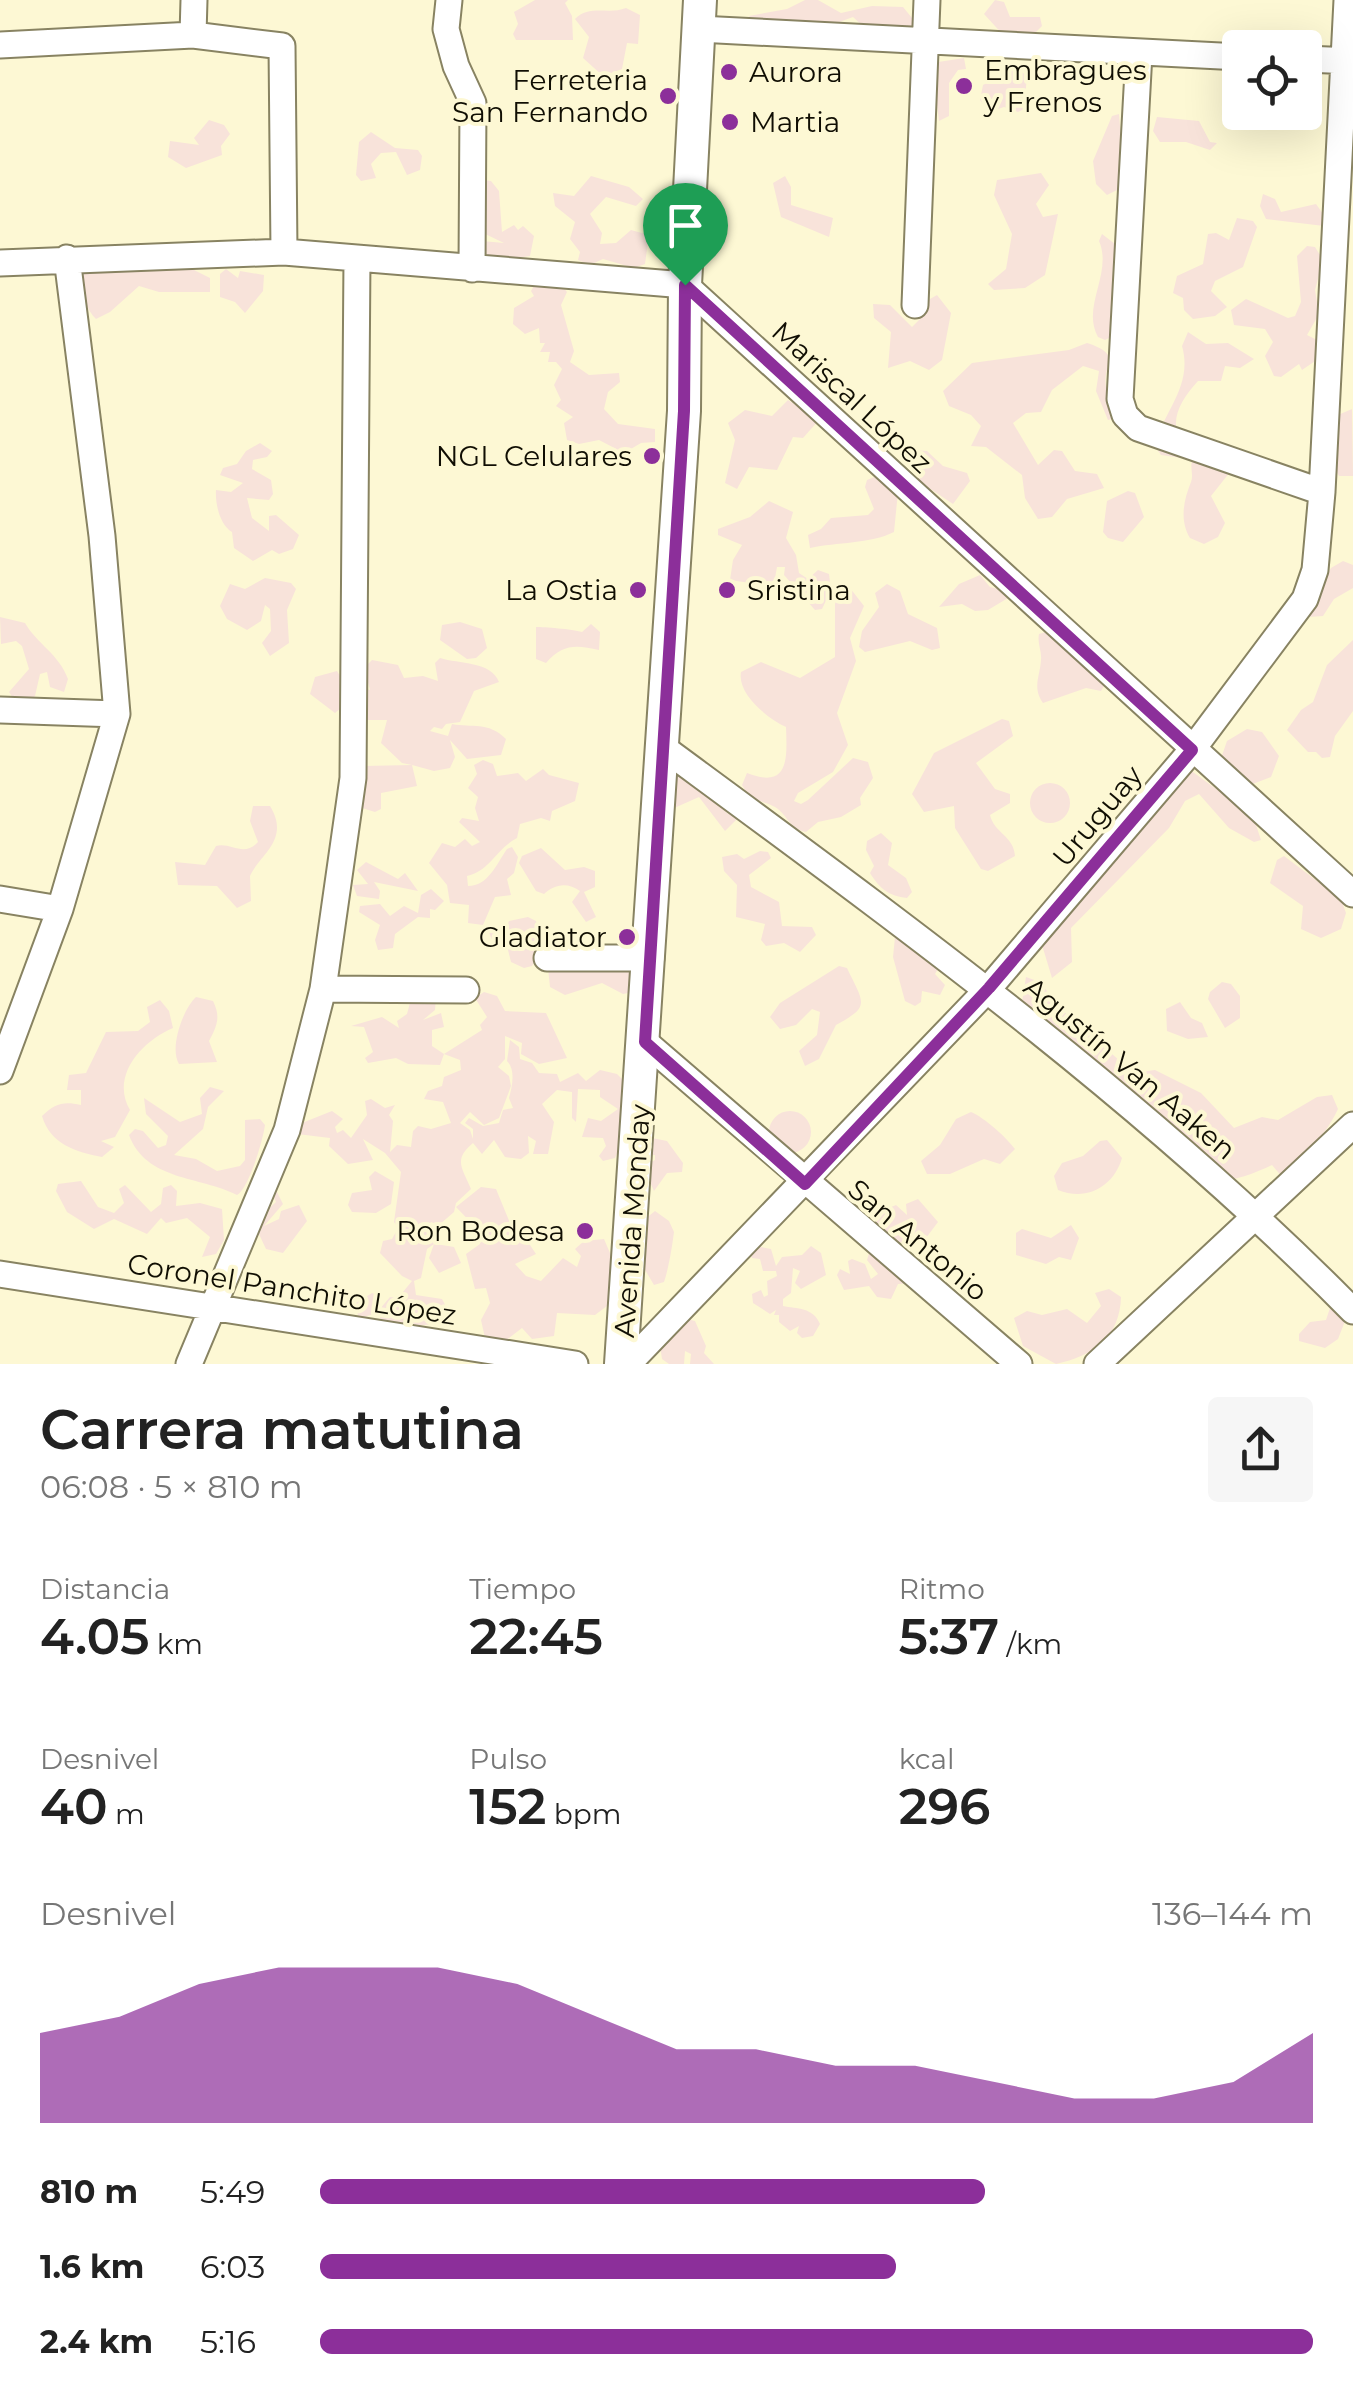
<!DOCTYPE html>
<html lang="es">
<head>
<meta charset="utf-8">
<style>
	body { margin:0; font-family:Montserrat,sans-serif; background:#f6f6f6; color:#222; height:100vh; display:flex; flex-direction:column; font-size:38px; white-space:nowrap }
	* { box-sizing:border-box; margin:0 }
	p { font-size:32px; color:#767676 }
	.icon { flex:none; width:55px; height:55px; fill:none; stroke:currentColor; stroke-width:2; stroke-linecap:round; stroke-linejoin:round }
	.map { position:relative; height:1364px; overflow:hidden }
	.sheet { display:flex; flex-direction:column; background:#fff; flex:1 }
	.sheet>* { flex:none }
	.buttons { position:absolute; left:1222px; top:30px; display:grid; gap:20px }
	.buttons a { display:grid; place-items:center; width:100px; height:100px; border-radius:10px; background:#fff; box-shadow:0 10px 40px #0002; font-size:50px }
	.pin { position:absolute; display:grid; place-items:center; width:85px; height:85px; color:#fff; margin:-102px -42px; border-radius:50% 50% 50% 0; rotate:-45deg; box-shadow:0 0 10px #0007 }
	.pin .icon { rotate:45deg }
	.round { display:grid; place-items:center; flex:none; width:105px; height:105px; border-radius:10px; background:#f6f6f6 }
	.summary { display:flex; align-items:center; justify-content:space-between; height:170px; padding:0 40px }
	h1 { font-size:55px; font-weight:600; line-height:75px }
	.metrics { display:grid; grid-template-columns:repeat(3,1fr); gap:15px; height:170px; padding:10px 40px }
	.metrics div { display:grid; align-content:center }
	.metrics b { font-size:50px; font-weight:600 }
	.metrics small { font-size:28px; font-weight:400 }
	.metrics p { font-size:28px }
	.chart { height:280px; padding:20px 40px }
	.chart p { display:flex; justify-content:space-between }
	.chart svg { width:100%; height:180px; margin-top:10px; fill:#8c2f9a; opacity:.7 }
	ul { padding:0 40px; list-style:none; font-size:32px }
	li { display:grid; grid-template-columns:160px 120px 1fr; align-items:center; height:75px }
	li i { height:25px; border-radius:12px; background:#8c2f9a }
	.map>svg:first-child { display:block }
	.green { fill:#f8e3da }
	.lines { fill:none; stroke-linecap:round; stroke-linejoin:round }
	.minor-casing { stroke:#888362; stroke-width:29 }
	.major-casing { stroke:#888362; stroke-width:36 }
	.minor { stroke:#fff; stroke-width:25 }
	.major { stroke:#fff; stroke-width:32 }
	.route-casing { stroke:#fff; stroke-width:20 }
	.route { stroke:#8c2f9a; stroke-width:12 }
	.poi-dot { fill:#8c2f9a; stroke:#fdf8d4; stroke-width:4 }
	.labels { text-anchor:middle; stroke-width:8; stroke-linejoin:round; paint-order:stroke }
	.poi-label { font-size:28px; fill:#100e03; stroke:#fdf8d4; text-anchor:end }
	.street-label { font-size:28px; fill:#100e03; stroke:#fdf8d4 }
</style>
</head>
<body>
<div class="map">
<svg width="1353" height="1364" viewBox="0 0 1353 1364">
	<rect width="100%" height="100%" fill="#fdf8d4"/>
	<path class="green" d="M535,0h33l-3,3 7,13 1,24h-57l-3,-6 5,-10 -4,-12z
		M805,0h13l23,13 31,-7 31,1 14,17 -1,8 -51,-4 -12,-11 -30,11 -71,-6 -3,-6 38,-7z
		M995,0l9,2 6,15h30l2,9 -13,13 -23,-1 -22,-24z
		M626,8l14,7 -2,29 -11,-1 -5,26 -19,7 -20,-18 6,-21 -14,-18c14,-15 34,-4 51,-11z
		M964,58l2,11 -8,1 -9,13v33l-10,5 -7,-58z
		M1009,62l18,14 -3,33 -6,3 -14,-5 -15,5 -9,-12 3,-15 13,-7 5,-14z
		M1119,114l6,72 -18,9 -11,-11 -3,-23 19,-45z
		M1157,117l42,4 11,21 7,1 -7,7 -24,-8h-26l-7,-11z
		M209,120l15,5 6,9 -9,12 1,9 -36,13 -18,-11 2,-16 29,4 -5,-7z
		M371,132l24,16 23,2 4,6 -2,14 -13,5 -11,-23 -15,1 -10,11 5,14 -15,3 -5,-6 3,-33z
		M1041,173l8,12 -13,19 7,13 15,-3 -13,61 -20,13 -31,2 -6,-6 18,-15 6,-35 -18,-39 3,-15z
		M591,176l38,11 14,12 -7,7 -30,-9 -16,17 12,19 -2,11 16,-1 15,-13 18,5 -4,29 -11,4 -31,-9 -13,6 -12,-5 2,-8 -10,-13 5,-17 -20,-16 -2,-13 21,3z
		M785,176l6,11v18l42,13 -4,19 -48,-20 -8,-34z
		M484,180l7,1 8,10 3,41 12,-7 4,5 5,-4 11,10 -4,20 -40,6 -15,-17 7,-4 22,2 -23,-11z
		M1263,194l12,5 6,13 35,-8 10,14 -2,8 -58,-7 -6,-13z
		M1237,218l16,3 4,6 -14,40 -28,14 -4,10 16,16 -12,9 -22,3 -9,-9 -1,-12 -10,-5 4,-17 26,-12 5,-30 8,-1 13,7z
		M1102,234l13,10 2,90 -12,6 -7,-3c-17,-30 15,-64 1,-96z
		M1307,246l8,1 8,13 -8,30 4,24 -12,21 14,7v15l-19,13 -3,-6 -18,13 -7,-1 -9,-20 8,-14 -8,-13 -31,-4 -3,-15 15,-11 42,19 7,-2 6,-14 -4,-46z
		M178,262l32,16v14h-51l-20,-6 -29,26 -14,7c-12,-12 -19,-36 -11,-51z
		M226,269l12,9 2,-7 24,4 -1,16 -18,22 -10,-11 -15,-5v-23z
		M536,282l25,3 6,7 -6,13 13,46 -4,11 19,13 30,-2 1,9 -12,10 -4,17 14,15 37,5v13l-14,1 -17,10 -25,-13 -20,4 -12,-4 -3,-17 9,-6 -17,-11 5,-6 -7,-15 8,-16 -6,-7h-8l2,-10h-10l5,-9h-5l-1,-15 -14,6 -12,-10 1,-16 20,-12 -3,-5z
		M937,295l14,18 -9,47 -13,10 -19,-9 -22,7 3,-36 -17,-14 -1,-14 17,1 22,22 9,-9 2,-15z
		M1188,332l18,12 22,-1 26,16 -14,9 -15,-2 -4,15h-23c-18,20 -32,42 -13,67l-3,10 -21,-3 -7,-10c11,-35 39,-60 28,-99z
		M1087,343c37,12 15,20 19,44 2,11 8,18 9,31l-7,2 -12,-29 3,-20 -16,-5 -31,24 -11,22 -15,1 -13,10 25,42 16,-15 8,1 13,20 22,3 7,14 -37,11 -15,18 -14,2 -13,-21 -3,-23 -36,-28 -15,-1 10,-20 -10,-11 -22,-9 -6,-15 29,-28 97,-13z
		M788,400l31,20 -16,18 -10,-1 -16,33 -28,-3 -12,22 -12,-6 10,-43 -7,-17 17,-13 27,6z
		M1352,409l1,67h-14l-8,-14 7,-47z
		M260,443l12,8 -5,6 -14,3 -1,9 19,11 2,14 -4,6 -22,-2 5,20 17,13v-15l7,-1 23,20 -6,14 -14,5 -7,-4 -19,11 -19,-13 -2,-16c-12,-7 -17,-28 -16,-42l15,2 12,-9 -23,-8 3,-7 14,-4 9,-13z
		M911,450l16,1 16,15 24,7 3,8 -17,23 -33,-22 -12,-25z
		M1193,458l37,14 -19,24 14,27 -7,14 -14,7 -14,-6c-11,-18 -6,-39 1,-56 3,-8 -2,-15 2,-24z
		M882,474l16,18 -4,40c-24,12 -57,10 -84,16l-2,-13 13,-6 10,-11 37,-3 6,-6 -9,-22 2,-7z
		M1128,491l7,2 9,24 -21,25 -15,-4 -5,-6 4,-31z
		M769,501l24,11 -7,26 10,17 3,18 9,6 10,-9 11,4 2,16 -9,19 -7,1 -31,-35 1,-8h-8l-2,11 -17,23 -8,-18 -20,-3 3,-20 9,-15 -24,-10v-6l32,-12z
		M1343,561l10,4v23l-19,11 -11,17 -14,1 -2,-8 24,-41z
		M980,575l10,12 16,4 2,7 -20,12 -13,1 -13,-7 -23,3 20,-23z
		M265,578l26,5 5,6 -9,21 2,33 -19,13 -8,-13 9,-12 -1,-22 -5,-4 -4,16 -14,9 -20,-11 -7,-13 10,-22 15,5z
		M887,584l13,7 8,23 29,14 3,20 -8,2 -22,-9 -45,11 -6,-5 3,-16 17,-24 -4,-14z
		M850,588l14,18 -14,32 6,23 -19,52 11,32 -15,27 -35,21 -4,8 7,3 7,-4 45,-42 15,4 5,16 -13,20 1,7 -20,12 -23,5 -12,10c-18,-4 -18,-17 -31,-25 -15,-8 -23,-4 -33,-22l5,-12c43,17 40,-16 39,-46 -19,-9 -49,-33 -45,-55l20,-10 39,16 35,-21v-53l2,-8z
		M0,617l25,6c12,21 34,31 43,56l-4,13 -14,-5 -3,-15 -7,2 -5,22 -6,6 -16,-4 -4,-6 20,-23 -7,-23 -6,-5 -15,3z
		M460,622l22,7 5,19 -11,10 -9,1 -27,-19 2,-15z
		M591,624l9,8 -1,18c-22,-5 -36,-7 -53,13l-10,-4v-32c8,0 36,2 46,5z
		M1046,632c6,3 53,45 59,52l-4,7 -15,-3 -43,15c-11,-16 -3,-26 -2,-43 1,-9 -4,-16 -2,-26z
		M1353,640v71l-18,25 -5,21 -8,1 -6,-6h-8l-21,-22 14,-20 12,-8 14,-37z
		M372,660l26,5 6,13 19,-2 15,5 -3,-18 5,-5c19,6 51,3 59,24l-25,9 -14,31 -14,2 -4,5 -8,-2 -4,4 18,5 4,-12c20,4 36,-3 54,15l-5,16 -34,4 -17,-19 5,17 -5,11 -16,3 -22,-6 5,21 -36,7v16l-6,3 -16,-5 5,-41 48,-1 -10,-2 -21,-20 6,-23h-21l-3,-32 7,2 -6,-22z
		M337,671l6,10 -2,27 -6,5 -25,-19 5,-17z
		M1002,719l7,2 4,15 -37,27 19,26 15,5v9l-20,12c4,18 24,21 25,41l-27,15 -7,-2 -26,-41 -1,-22 -30,6 -12,-18 22,-41z
		M1247,729l15,3 17,24 -8,21 -21,8 -31,-21 8,-23z
		M483,760l10,4 4,12 21,-3 8,8 17,-12 6,6 30,8 -4,18 -23,10 -2,10 -9,-3 -21,6 -3,14c-21,11 -27,33 -50,38l1,10c20,0 28,-21 39,-37l5,-2 6,10 -4,16 -7,6 4,16 -16,2 -12,28 -15,-2 1,-18 -19,-2 -3,-18 -18,-22 13,-20 13,4 10,-8 7,7 8,-4 -21,-20 3,-4 17,3 -4,-13 3,-11 -10,-9 9,-14 -3,-9z
		M1182,764l71,52 8,24 -7,2 -25,-14 -30,-34 -14,7 -16,27 -98,100 1,34 -20,16 -13,-43z
		M681,765l47,49 8,-3 3,6 -14,14 -26,-34 -27,12 3,-35z
		M1030 803a20 20 0 1 1 40 0a20 20 0 1 1-40 0Z
		M253,806h17c21,34 -11,49 -20,70l1,25 -14,7 -20,-22 -39,-1 -3,-23 30,3 11,-19c15,-4 28,12 42,-4l-8,-21z
		M881,833l11,10 -4,22 18,13 6,14 -5,6c-18,-2 -27,-9 -37,-25l4,-7 -8,-16 1,-9z
		M541,848l24,22 19,-3 11,4v16l-11,5 12,25 -10,5 -14,-20 8,-11c-13,-10 -27,-6 -36,3l-8,-3 -17,-28 3,-7z
		M760,851l8,1 3,6 -22,17 2,12 28,15 3,24 30,1 4,8 -16,17 -16,-9 -18,3 -5,-6 4,-16 -29,-7 1,-32 -13,-14 -2,-14 15,-3 7,5z
		M1284,856l57,43 5,14 -5,16 -20,9 -20,-9 2,-23 -33,-23 7,-23z
		M366,862l32,17 7,-6 13,18 -44,-9 6,9 -1,8 -22,-3 -4,-11 15,-1 -11,-14z
		M431,889l13,12 -9,9 -5,-1v9l-12,-1 -23,17 -2,14 -15,2 -3,-10 5,-15 -21,-13 1,-6 20,-2 10,12 14,-10 14,7 3,-18z
		M528,917l8,4 8,23 -12,22 -8,2 -13,-6 -3,-12c-15,1 -18,-15 -21,-25l20,1 2,-5z
		M900,931l41,33 -6,10 10,11 -5,10 -18,-4 -1,11 -6,4 -10,-5 -12,-44 2,-20z
		M638,966l-5,26 -10,2 -21,-11 -37,12 -15,-8 -2,-19z
		M839,966l8,2c17,36 24,38 -11,57l-17,34 -14,7 -6,-15 18,-16 3,-23 -8,-3 -16,16 -16,4 -10,-12 10,-14z
		M1026,977l14,5 20,26 60,53 20,11 15,-2 46,23 33,35 28,-11 16,3 39,-23 15,-2 6,14c-18,38 -34,37 -55,69l-11,-13c-29,14 -78,31 -95,-5l-155,-158z
		M1222,982l9,2 9,12v22l-15,10 -17,-29 2,-7z
		M484,992l13,4 8,15 41,2 21,45 -28,6 -18,-10 1,-11 -17,-7v23l-7,8 11,9 2,10 -12,32 -15,7 -14,-13 -10,11 10,7 3,9v-10l-8,-6 4,-5 14,8 16,-3 4,-13 10,-2 -4,-10c3,-11 7,-28 -2,-37l3,-21 9,7 1,12 12,4 7,10 18,1 3,8 18,-9 8,8 14,-11 17,4 7,7 -2,62 -7,15 -12,3 -4,-5 7,-10 -3,-8 -21,-1 6,-19 13,3 17,-12 -18,-12v-7l-22,-1 -2,33 -4,-4v-26l-15,-2 -15,14 12,18 -6,32h-15l3,-13 -8,-5 1,17 -8,6 -16,-2 -11,-17 -12,14 -9,-11c-20,17 -11,24 -2,46l-15,14 -2,9 -15,13 -8,-3 -7,9 12,4v9l18,3 7,16 -22,10 -10,-15 5,-14 -7,5 -6,29 -7,3 2,14 26,4 8,15 -10,9 -23,3 -7,-5 -6,6 -21,-3 -5,-11 -19,5 -3,-9v-6l16,-10 6,2 1,15 11,-13 8,1 14,-17 -10,-5 -22,-23 3,-12 9,-2 6,-11 -4,-6 7,-50 -16,-19 -22,-14 10,21 -25,4 -19,-18 1,-8 -33,-4 5,-11 30,-12 11,8 -8,8 2,6 6,-3 8,8 16,-23 -2,-14 6,-2 14,9 10,-3 -6,10 4,6 -3,31 7,-7 14,2 2,-16 5,-5 13,3 20,-6 -8,-21 -19,-3 4,-8 14,-5 2,-9 17,-7 -1,-10 -16,-6 -4,11 -32,-1 -12,-6 -28,5 -3,-5 8,-6 -9,-25 -13,-1 31,-9 17,11 -2,-7 10,-7 4,-15 25,-1 -1,12 -12,10 18,-7 3,14 -12,3v16l12,8 38,-24 -2,-5 7,-8 -12,-19z
		M196,997l17,4c8,16 4,25 -4,40l8,21 -38,2c-10,-16 4,-55 17,-67z
		M160,1000l9,11 4,17c-31,13 -63,48 -43,82l-15,27 -14,4 13,6 -12,10c-26,-5 -52,-13 -60,-41 13,-13 22,-15 39,-11v-15h-14l2,-15 17,-2 20,-41 32,-1 12,-9 -3,-15z
		M1180,1002l11,16 11,5 6,14 -20,2 -21,-8 -1,-22z
		M210,1087l14,4 -16,16 -5,22 -29,26 22,4 21,12 23,-5 5,-6v-40l15,-1 5,6c-2,15 -16,63 -28,70 -37,-19 -91,-14 -108,-60l6,-6 8,2 15,17 8,-3 2,-9 -22,-22 -2,-16 36,24 22,-8 -2,-16z
		M769 1132a21 21 0 1 1 42 0a21 21 0 1 1-42 0Z
		M971,1112c14,6 35,25 44,37l-15,15 -16,-5 -34,15h-23l-6,-13 19,-16 16,-26z
		M647,1137l20,4 16,22 -1,9 -15,1 -13,18 -11,-25 12,-6v-5h-6z
		M1107,1140l15,18c-8,28 -35,44 -64,32l-4,-14 8,-13 21,-7 17,-15z
		M375,1171l19,11 -3,22 -15,9 -24,-1 -4,-7 4,-12 20,-3 -3,-13z
		M81,1181l17,26 16,6 10,-10 -5,-14 6,-4 26,27 10,-8 2,-16 8,-3 6,6 -1,15 24,-3 22,6 2,31 -8,14 -14,3 8,-20 -23,-19 -21,5 -5,-5 -14,16 -33,-15 -20,10 -27,-17 -11,-21 2,-7z
		M481,1187l15,2 19,46 13,7 8,12 -21,10 11,12 15,5 22,-23 14,9 4,-11 -6,-7 9,-8 20,-2 12,28 -5,36 -16,12 -38,-2 -3,23 -22,3 -10,-11 -17,13 -20,-3 -4,-18 9,-17 -4,-15 -11,1 -9,-35 14,-10 1,-11 -25,-26z
		M275,1188l8,16 -19,22 15,-7 2,-8 18,-6 8,16 -24,32 -17,-4 -8,-17 6,-19 12,-11 -4,-9z
		M918,1199l20,23 -12,16 -29,5 17,40 -16,1 -7,15 -14,-2 -8,-11 -25,4 -7,-15 3,-6 10,5 -2,-13 4,-2 13,5 6,15 7,-5 -11,-14 3,-10 -23,-32 28,-18 9,10 12,-5 11,10 -1,-11z
		M655,1211l14,10 5,11c-2,15 -5,35 -10,50l-10,3 -13,-22 -1,-40z
		M1071,1225l8,13 -8,22 -12,-3 -13,7 -30,-9v-22l6,-4 29,9z
		M760,1243l1,4 10,2 5,17 6,-9 20,-2 9,-9 10,7 5,22 -25,14 -6,-6 5,-12 -7,-3 -2,25 -8,6v7c14,3 30,1 37,18l-7,12 -11,2 -5,-5 2,-7 -9,5 -11,-9v-7h-5l2,-5 -6,4 -17,-11 -1,-9 9,-4 3,7 4,-2 -1,-14 10,-5 -1,-5h-13l-3,-12 -8,-1 -2,-5z
		M1109,1289l12,8c-1,40 -28,59 -65,67l-33,-18 -9,-28 13,-7 15,4 25,-6 20,14 14,-17 -6,-13z
		M1331,1305l16,11 -9,23 -13,9 -26,-7v-7l11,-12 16,-2z
		M683,1318l12,3 11,25 -2,7 10,11h-24l1,-10 -6,-3 -1,13h-15l-7,-5 -2,-13z"/>
	<g class="lines">
		<defs>
			<path id="minor" d="M449,0l-3,29 10,37 17,37 -1,166
				M699,29l541,28
				M193,35l1,-35
				M0,45l193,-10 89,11 2,206
				M1139,53l-19,346 5,16 13,13 184,64
				M1305,59l48,2
				M0,263l284,-11 401,33 668,609
				M915,305l12,-305
				M0,710l117,4
				M661,746c240,177 482,352 692,565
				M0,899l60,10
				M547,958h104
				M323,989l143,1
				M645,1042l374,322
				M0,1071l60,-162 57,-195 -15,-178 -35,-278
				M0,1274l575,90
				M189,1364l98,-234 36,-141 30,-211 4,-520
				M628,1364l361,-376 203,-238 113,-151 10,-29 7,-78 25,-492
				M1097,1364l256,-239"/>
			<path id="major" d="M621,1364l63,-953 1,-126 15,-285"/>
		</defs>
		<use href="#minor" class="minor-casing"/>
		<use href="#major" class="major-casing"/>
		<use href="#minor" class="minor"/>
		<use href="#major" class="major"/>
	</g>
	<g class="lines">
		<defs>
			<path id="route" d="M685,285l507,465 -203,238 -184,196 -160,-142 39,-631z"/>
		</defs>
		<use href="#route" class="route-casing"/>
		<use href="#route" class="route"/>
	</g>
	<g class="poi-dot">
		<circle cx="729" cy="72" r="10"/>
		<circle cx="964" cy="86" r="10"/>
		<circle cx="668" cy="96" r="10"/>
		<circle cx="730" cy="122" r="10"/>
		<circle cx="652" cy="456" r="10"/>
		<circle cx="638" cy="590" r="10"/>
		<circle cx="727" cy="590" r="10"/>
		<circle cx="627" cy="937" r="10"/>
		<circle cx="585" cy="1231" r="10"/>
	</g>
	<g class="labels">
		<g class="poi-label">
			<text x="984" y="80" text-anchor="start">Embragues<tspan x="984" dy="32">y Frenos</tspan></text>
			<text x="749" y="82" text-anchor="start">Aurora</text>
			<text x="648" y="90">Ferreteria<tspan x="648" dy="32">San Fernando</tspan></text>
			<text x="750" y="132" text-anchor="start">Martia</text>
			<text x="632" y="466">NGL Celulares</text>
			<text x="618" y="600">La Ostia</text>
			<text x="747" y="600" text-anchor="start">Sristina</text>
			<text x="607" y="947">Gladiator</text>
			<text x="565" y="1241">Ron Bodesa</text>
		</g>
		<g class="street-label">
			<text transform="translate(852 397) rotate(43)" y="10">Mariscal López</text>
			<text transform="translate(1097 816) rotate(-50)" y="10">Uruguay</text>
			<text transform="translate(1130 1068) rotate(40)" y="10">Agustín Van Aaken</text>
			<text transform="translate(632 1221) rotate(-86)" y="10">Avenida Monday</text>
			<text transform="translate(918 1240) rotate(40)" y="10">San Antonio</text>
			<text transform="translate(292 1289) rotate(9)" y="10">Coronel Panchito López</text>
		</g>
	</g>
</svg>
<div class="buttons">
<a><svg class="icon" aria-label="locate" viewBox="0 0 24 24"><circle cx="12" cy="12" r="6"/><path d="M12 2v4M12 18v4M2 12h4M18 12h4"/></svg></a>
</div>
<div class="pin" style="left:685px;top:285px;background:#1e9e55"><svg class="icon" aria-label="arrive" viewBox="0 0 24 24"><path d="M6 21V4h12l-3 4 3 4H6"/></svg></div>
</div>
<section class="sheet">
<div class="summary"><div><h1>Carrera matutina</h1><p>06:08 · 5 × 810 m</p></div><a class="round"><svg class="icon" aria-label="share" viewBox="0 0 24 24"><path d="M12 15V3M7 8l5-5 5 5M5 13v7h14v-7"/></svg></a></div>
<div class="metrics">
<div><p>Distancia</p><b>4.05<small> km</small></b></div>
<div><p>Tiempo</p><b>22:45</b></div>
<div><p>Ritmo</p><b>5:37<small> /km</small></b></div>
</div>
<div class="metrics">
<div><p>Desnivel</p><b>40<small> m</small></b></div>
<div><p>Pulso</p><b>152<small> bpm</small></b></div>
<div><p>kcal</p><b>296</b></div>
</div>
<div class="chart"><p><span>Desnivel</span>136–144 m</p>
<svg viewBox="0 0 160 44" preserveAspectRatio="none"><path d="M0 44V22L10 18L20 10L30 6L40 6L50 6L60 10L70 18L80 26L90 26L100 30L110 30L120 34L130 38L140 38L150 34L160 22V44z"/></svg>
</div>
<ul>
<li><b>810 m</b>5:49<i style="width:67%"></i></li>
<li><b>1.6 km</b>6:03<i style="width:58%"></i></li>
<li><b>2.4 km</b>5:16<i style="width:100%"></i></li>
</ul>
</section>
</body>
</html>
